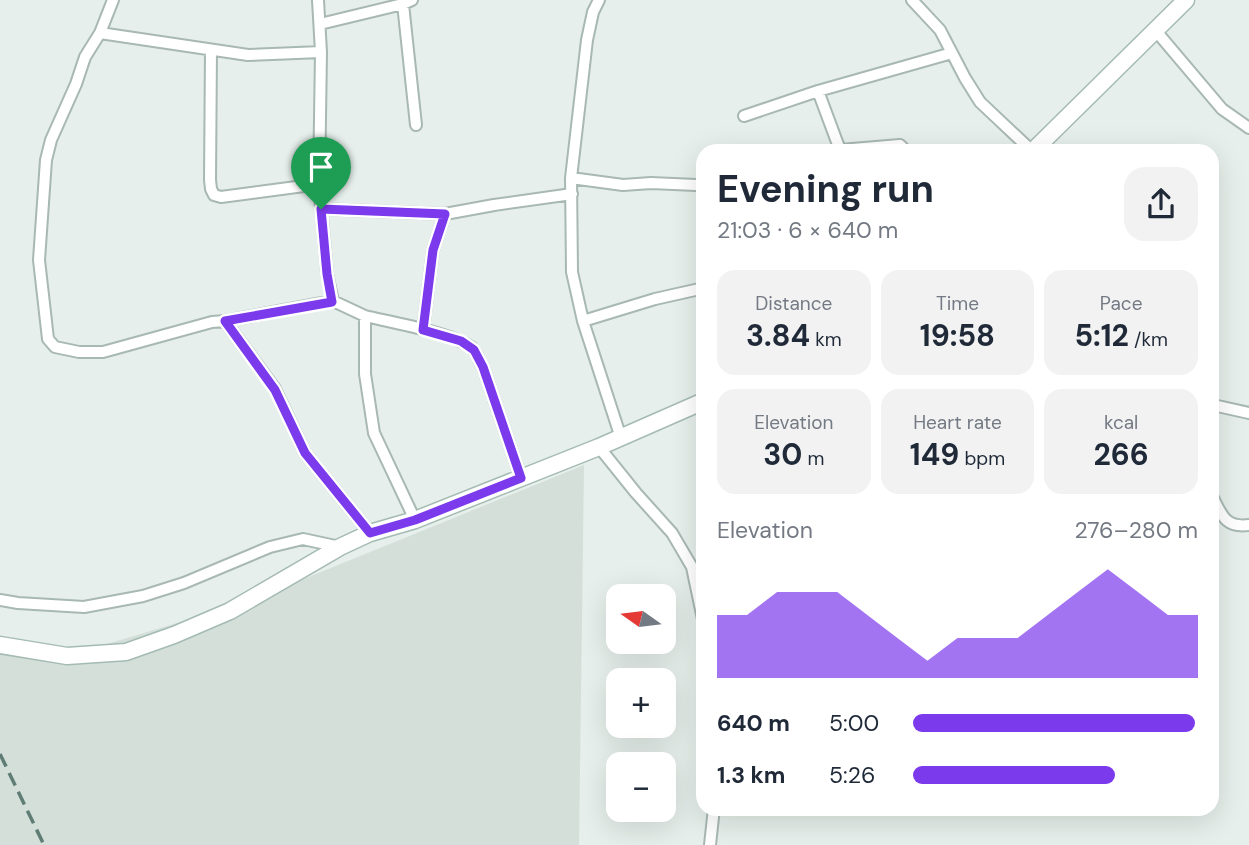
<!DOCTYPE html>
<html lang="en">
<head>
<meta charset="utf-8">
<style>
	body { margin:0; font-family:"DM Sans",sans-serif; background:#f2f2f3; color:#1f2937; height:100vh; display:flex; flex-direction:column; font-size:26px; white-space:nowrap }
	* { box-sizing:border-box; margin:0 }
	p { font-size:23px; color:#747a83 }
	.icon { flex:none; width:38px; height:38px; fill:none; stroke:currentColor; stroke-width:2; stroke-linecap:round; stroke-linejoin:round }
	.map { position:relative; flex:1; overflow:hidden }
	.drawer { position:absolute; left:696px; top:144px; width:523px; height:672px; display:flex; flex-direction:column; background:#fff; border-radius:21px; box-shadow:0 7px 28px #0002 }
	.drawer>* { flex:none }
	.needle { width:46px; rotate:284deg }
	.controls { position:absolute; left:606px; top:584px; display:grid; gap:14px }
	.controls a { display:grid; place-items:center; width:70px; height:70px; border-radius:14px; background:#fff; box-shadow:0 7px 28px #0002; font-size:35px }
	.pin { position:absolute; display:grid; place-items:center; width:60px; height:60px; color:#fff; margin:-72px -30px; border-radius:50% 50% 50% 0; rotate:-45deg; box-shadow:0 0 7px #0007 }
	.pin .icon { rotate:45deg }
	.round { display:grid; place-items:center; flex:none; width:74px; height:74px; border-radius:21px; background:#f2f2f3 }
	.summary { display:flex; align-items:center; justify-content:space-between; height:119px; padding:0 21px }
	h1 { font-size:38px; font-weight:700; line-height:52px }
	.stats { display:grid; grid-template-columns:repeat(3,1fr); gap:10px; height:119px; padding:7px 21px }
	.stats div { display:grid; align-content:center; border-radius:18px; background:#f2f2f3; text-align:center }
	.stats b { font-size:30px; font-weight:700 }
	.stats small { font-size:19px; font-weight:400 }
	.stats p { font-size:19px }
	.chart { height:196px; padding:14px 21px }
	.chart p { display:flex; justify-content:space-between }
	.chart svg { width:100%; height:126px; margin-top:7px; fill:#7c3aed; opacity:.7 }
	ul { padding:0 21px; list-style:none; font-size:23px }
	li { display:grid; grid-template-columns:112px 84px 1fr; align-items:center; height:52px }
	li i { height:18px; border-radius:9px; background:#7c3aed }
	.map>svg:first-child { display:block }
	.built { fill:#d4dfda }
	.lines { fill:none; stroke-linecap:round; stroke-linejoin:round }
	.street-casing { stroke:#a8b8b2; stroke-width:14 }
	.secondary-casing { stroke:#a4bbb3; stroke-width:19 }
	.street { stroke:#fff; stroke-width:10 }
	.secondary { stroke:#fff; stroke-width:16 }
	.rail { stroke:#5f7d75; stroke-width:3.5; stroke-dasharray:14 7; stroke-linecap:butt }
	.route-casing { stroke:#fff; stroke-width:14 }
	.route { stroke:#7c3aed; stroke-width:9 }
</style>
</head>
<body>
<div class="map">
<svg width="1249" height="845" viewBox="0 0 1249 845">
	<rect width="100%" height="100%" fill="#e6efeb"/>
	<path class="built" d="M584,465l-5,380h-579v-205l67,16 180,-54z"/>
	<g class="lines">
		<defs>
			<path id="street" d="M113,0l-13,33 -15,24 -9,27 -25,56 -5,20 -7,100 9,79 7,8 24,5h24l109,-30 13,-1 108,-20 32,15v58l9,59 41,87
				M318,0l3,52 -2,132 8,90 6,27
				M599,0l-6,12 -6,28 -16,138 1,94 11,49 38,117
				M912,0l28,30 25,48 15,24 51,48
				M403,4l13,121
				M320,24l83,-20 9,-4
				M1156,31l66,78 27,19
				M100,33l148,22 73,-3
				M211,50l-1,130 1,9 3,6 7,2 98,-13
				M818,91l22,59
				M744,116l74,-25 134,-38
				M840,150l60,-5 5,5
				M571,178l52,7 28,-2 45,2 8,2
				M321,209l124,5 49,-9 78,-11
				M365,316c25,6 89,17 107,32 5,5 7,13 11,19l38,111
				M225,321l50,68 30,64 65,80
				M583,321l72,-22 49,-11
				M423,330l10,-80 12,-36
				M1213,405l36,8
				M599,447l37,46 36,40 20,34 12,57
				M1213,498c9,18 13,30 36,27
				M0,600l18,3 66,4 59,-11 41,-13 86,-36 33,-8 37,8
				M710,845l4,-37"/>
			<path id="secondary" d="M1034,150l152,-150
				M0,645l67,11 59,-4 48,-17 56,-24 110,-64 30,-14 45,-13 184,-73 105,-46"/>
		</defs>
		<use href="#street" class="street-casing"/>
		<use href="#secondary" class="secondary-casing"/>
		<use href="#street" class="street"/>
		<use href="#secondary" class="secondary"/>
		<path class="rail" d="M0,754l44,91"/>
	</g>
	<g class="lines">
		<defs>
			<path id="route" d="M321,209l124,5 -12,36 -10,80 38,11 13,9 9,17 38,111 -106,42 -45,13 -65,-80 -30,-63 -50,-69 107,-19 -5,-28z"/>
		</defs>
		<use href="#route" class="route-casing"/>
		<use href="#route" class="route"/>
	</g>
</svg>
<div class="controls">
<a><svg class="needle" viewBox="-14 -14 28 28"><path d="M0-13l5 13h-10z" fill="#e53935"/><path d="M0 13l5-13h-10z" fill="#747a83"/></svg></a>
<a>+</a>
<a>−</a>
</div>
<div class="pin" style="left:321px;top:209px;background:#1e9e55"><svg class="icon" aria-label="arrive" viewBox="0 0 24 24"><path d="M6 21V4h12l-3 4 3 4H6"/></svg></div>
<section class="drawer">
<div class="summary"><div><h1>Evening run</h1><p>21:03 · 6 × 640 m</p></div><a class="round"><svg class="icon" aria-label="share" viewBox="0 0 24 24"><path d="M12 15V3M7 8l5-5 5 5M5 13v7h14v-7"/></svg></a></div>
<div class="stats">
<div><p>Distance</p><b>3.84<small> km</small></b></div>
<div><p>Time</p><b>19:58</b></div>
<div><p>Pace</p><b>5:12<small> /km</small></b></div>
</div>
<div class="stats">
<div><p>Elevation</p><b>30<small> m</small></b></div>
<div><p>Heart rate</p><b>149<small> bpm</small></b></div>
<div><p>kcal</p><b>266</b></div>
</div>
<div class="chart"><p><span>Elevation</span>276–280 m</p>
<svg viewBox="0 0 160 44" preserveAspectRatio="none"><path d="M0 44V22L10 22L20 14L30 14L40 14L50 22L60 30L70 38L80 30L90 30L100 30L110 22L120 14L130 6L140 14L150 22L160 22V44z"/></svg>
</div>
<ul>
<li><b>640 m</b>5:00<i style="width:99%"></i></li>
<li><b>1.3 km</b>5:26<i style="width:71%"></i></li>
</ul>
</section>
</div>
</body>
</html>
